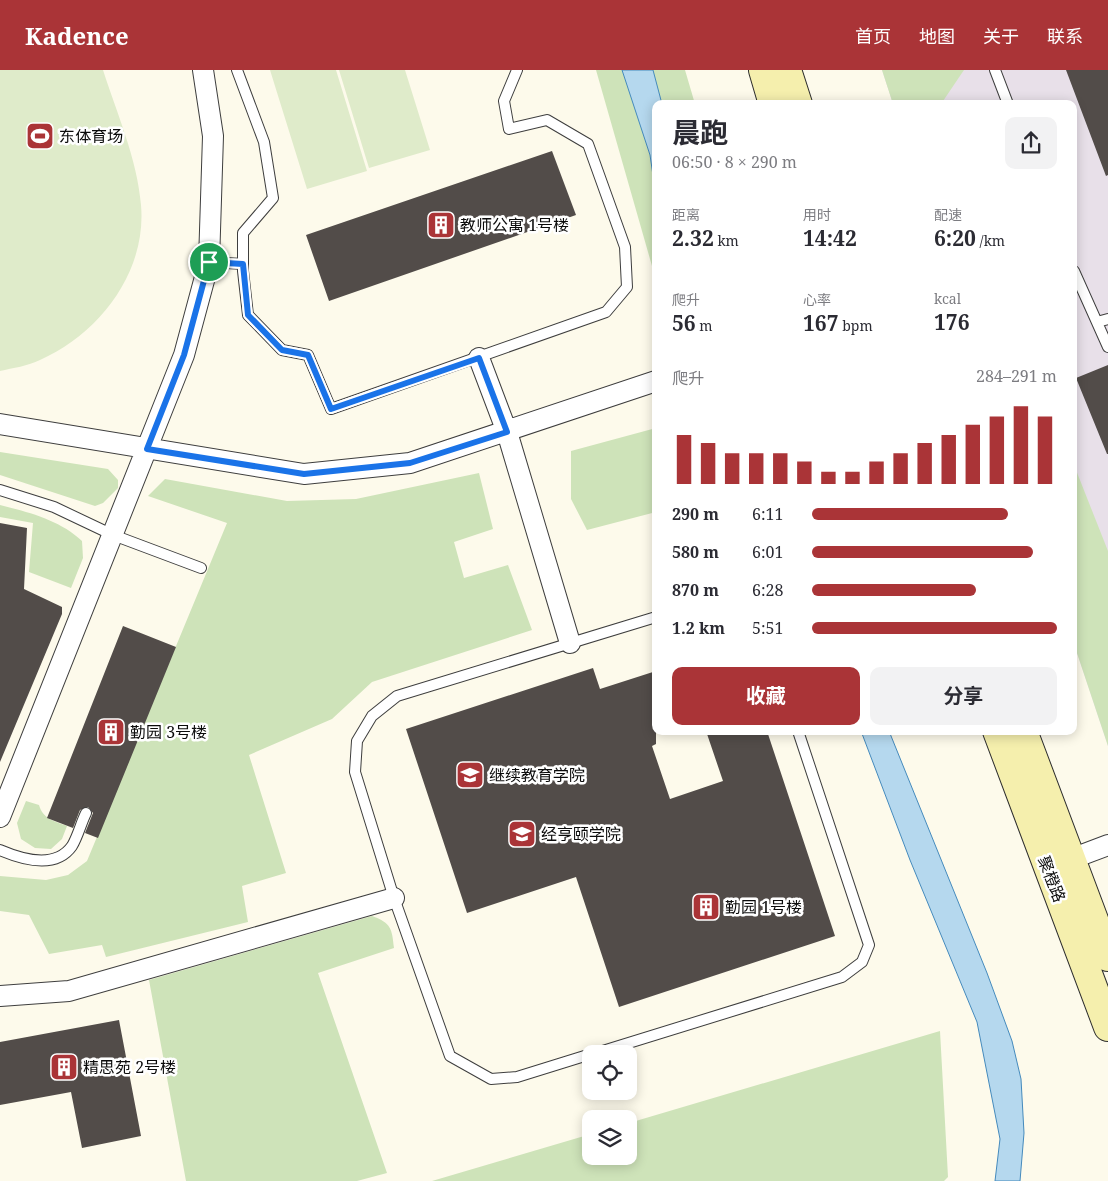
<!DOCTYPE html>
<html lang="zh">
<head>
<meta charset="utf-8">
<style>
	body { margin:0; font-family:"Noto Serif","Noto Sans SC",serif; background:#f2f2f3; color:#2b2b33; height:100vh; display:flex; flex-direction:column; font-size:19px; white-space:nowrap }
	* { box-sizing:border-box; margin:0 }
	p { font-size:16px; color:#7c7c81 }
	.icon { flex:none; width:28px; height:28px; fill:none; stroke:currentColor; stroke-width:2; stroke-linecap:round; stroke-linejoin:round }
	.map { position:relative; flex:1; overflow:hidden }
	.side { position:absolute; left:652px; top:30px; width:425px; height:635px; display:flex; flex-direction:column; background:#fff; border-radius:10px; box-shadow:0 2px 12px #0003 }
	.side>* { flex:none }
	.tools { position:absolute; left:582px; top:975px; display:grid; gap:10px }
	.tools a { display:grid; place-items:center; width:55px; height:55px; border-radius:10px; background:#fff; box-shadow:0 2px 12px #0003; font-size:25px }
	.pin { position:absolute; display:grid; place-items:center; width:42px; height:42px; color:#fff; margin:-21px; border:2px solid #fff; border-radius:50%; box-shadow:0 1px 5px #0007 }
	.round { display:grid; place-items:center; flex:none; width:52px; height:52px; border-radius:10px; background:#f2f2f3 }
	.head { display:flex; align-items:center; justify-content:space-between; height:85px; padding:0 20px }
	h1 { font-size:28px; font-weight:700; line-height:38px }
	.metrics { display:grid; grid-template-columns:repeat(3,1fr); gap:8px; height:85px; padding:5px 20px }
	.metrics div { display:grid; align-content:center }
	.metrics b { font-size:21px; font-weight:700 }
	.metrics small { font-size:14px; font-weight:400 }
	.metrics p { font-size:14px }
	.chart { height:140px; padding:10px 20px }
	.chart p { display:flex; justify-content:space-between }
	.chart svg { width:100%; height:90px; margin-top:5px; stroke:#aa3437; stroke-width:6 }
	.action { display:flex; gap:10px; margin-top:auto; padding:10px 20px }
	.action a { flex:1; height:58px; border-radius:10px; background:#aa3437; color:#fff; font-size:20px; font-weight:700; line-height:58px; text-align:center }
	.action a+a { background:#f2f2f3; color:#2b2b33 }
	ul { padding:0 20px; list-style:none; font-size:16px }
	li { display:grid; grid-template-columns:80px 60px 1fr; align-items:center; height:38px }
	li i { height:12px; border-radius:6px; background:#aa3437 }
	header { display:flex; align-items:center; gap:30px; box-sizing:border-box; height:70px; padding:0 25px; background:#aa3437; color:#fff }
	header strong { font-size:24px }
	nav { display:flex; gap:28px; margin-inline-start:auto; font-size:18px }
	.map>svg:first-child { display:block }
	.industrial { fill:#e8e0e9 }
	.green { fill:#cee3b9 }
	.pitch { fill:#dfebca }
	.water { fill:#b5d8ee; stroke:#458abc }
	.building { fill:#524c49 }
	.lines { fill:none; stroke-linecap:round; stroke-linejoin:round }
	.lane-casing { stroke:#3e3e3e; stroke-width:12 }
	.street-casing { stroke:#3e3e3e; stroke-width:22 }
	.secondary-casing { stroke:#2d2d2d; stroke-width:30 }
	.lane { stroke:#fff; stroke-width:10 }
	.street { stroke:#fff; stroke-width:20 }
	.secondary { stroke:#f5efad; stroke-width:28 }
	.route-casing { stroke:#fff; stroke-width:10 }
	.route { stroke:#1a73e8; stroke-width:6 }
	.labels { text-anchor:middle; stroke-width:5; stroke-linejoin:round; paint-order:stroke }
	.poi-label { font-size:16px; fill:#0b0b0b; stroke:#fff; text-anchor:start }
	.street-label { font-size:16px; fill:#0b0b0b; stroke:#fff }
</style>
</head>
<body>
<header>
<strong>Kadence</strong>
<nav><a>首页</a><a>地图</a><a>关于</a><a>联系</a></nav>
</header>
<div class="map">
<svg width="1108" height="1111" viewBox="0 0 1108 1111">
	<rect width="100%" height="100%" fill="#fdfaeb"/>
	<path class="industrial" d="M882,0h226v676l-34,-102v-540h-181z"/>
	<path class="green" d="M596,0h89l10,34h-39v176z
		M882,0h82l-23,34h-48z
		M656,358v84l-69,18 -16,-31v-48z
		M0,382l108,17 10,11v8l-15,15 -8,3 -95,-31z
		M1074,395l34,86v195l-34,-102z
		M479,403l14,56 -39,13 10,36 44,-13 24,65 -160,52 -40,37 -83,36 37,118 -44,13 6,36 -142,35 -4,-12 -53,9 -20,-39 -29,-4v-35l46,4 22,-5 19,-14 140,-338 -79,-27 17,-17 122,22 69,-2z
		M0,435c28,7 60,15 82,36l1,17 -12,30 -42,-16 4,-49 -33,-6z
		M26,731l13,4c4,14 15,16 28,21l-5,13 -11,10 -16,-1 -14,-9 -4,-16z
		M372,846c19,7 20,12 22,32l-76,25 69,200 -30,8h-171l-37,-201z
		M940,961l8,146 -4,4h-512l159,-47v22h38v-33z"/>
	<path class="pitch" d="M0,0h103c14,44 34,88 38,135 6,67 -42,129 -101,155 -12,6 -27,8 -40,11z
		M270,0h66l31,101 -60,18z
		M339,0h66l25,80 -61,18z"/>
	<path class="water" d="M622,0h31l9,34h-6v92l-6,-41z
		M861,661h28l98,242 25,68 9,38 3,54 -4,48h-25l5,-42 -23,-117 -67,-162z"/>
	<path class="building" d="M1066,0h42v105l-2,1z
		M552,81l24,64 -247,86 -23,-66z
		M1108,295v89h-1l-31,-76z
		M0,453l27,5 -3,61 38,18v7l-62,148z
		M123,556l53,21 -78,191 -13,-5 8,-20 -5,-6 -8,3 -7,18 -26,-10z
		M593,598l7,21 56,-18v73l-4,2 18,53 53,-18 -17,-50h61l68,205 -216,71 -43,-130 -109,36 -61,-184z
		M119,950l22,116 -59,12 -11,-56 -71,13v-63z"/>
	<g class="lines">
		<defs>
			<path id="lane" d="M237,0l27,72 9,56 -30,35v38l5,44 34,35 26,5 23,54 275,-97 21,-25 -2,-40 -37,-103 -41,-24 -38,9 -5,-28 13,-31
				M995,0l13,34
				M209,192l34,2
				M1074,201l34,76
				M1097,252l11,-3
				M0,420l54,17 59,28 88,33
				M0,780c21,9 55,20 72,-4 6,-10 9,-23 14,-33
				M591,984l-74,23 -26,2 -41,-23 -56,-158 -39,-126 2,-31 15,-25 25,-20 259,-79
				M593,984l249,-77 20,-15 7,-17 -71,-214"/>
			<path id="street" d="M479,288l28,74 63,211
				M0,354l304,50 106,-11 246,-82
				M0,747l184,-462 25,-93 4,-126 -10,-66
				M1071,789l37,-14
				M0,926l69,-5 325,-93"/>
			<path id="secondary" d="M763,0l10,34
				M787,0l11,34
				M997,661l111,296
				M1023,661l85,226"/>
		</defs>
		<use href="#lane" class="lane-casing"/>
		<use href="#street" class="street-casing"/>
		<use href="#secondary" class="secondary-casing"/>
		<use href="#lane" class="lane"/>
		<use href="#street" class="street"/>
		<use href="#secondary" class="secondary"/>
	</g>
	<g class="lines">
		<defs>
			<path id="route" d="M209,192l34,2 5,51 34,35 26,5 23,54 148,-51 28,74 -97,31 -106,11 -157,-25 37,-94z"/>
		</defs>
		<use href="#route" class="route-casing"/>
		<use href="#route" class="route"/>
	</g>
	<defs>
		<symbol id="stadium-square" viewBox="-11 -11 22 22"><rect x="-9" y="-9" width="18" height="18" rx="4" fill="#aa3437" stroke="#fff"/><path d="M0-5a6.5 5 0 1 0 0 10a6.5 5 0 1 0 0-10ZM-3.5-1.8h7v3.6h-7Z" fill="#fff"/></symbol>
		<symbol id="building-square" viewBox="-11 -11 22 22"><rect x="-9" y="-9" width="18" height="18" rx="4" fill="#aa3437" stroke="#fff"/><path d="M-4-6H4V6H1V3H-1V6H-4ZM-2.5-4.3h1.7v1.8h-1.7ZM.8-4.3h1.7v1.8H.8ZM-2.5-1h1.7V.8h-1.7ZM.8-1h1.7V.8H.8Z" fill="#fff"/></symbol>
		<symbol id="university-square" viewBox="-11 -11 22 22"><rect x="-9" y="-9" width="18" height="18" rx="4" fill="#aa3437" stroke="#fff"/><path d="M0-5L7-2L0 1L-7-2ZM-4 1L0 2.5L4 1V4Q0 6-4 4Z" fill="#fff"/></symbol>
	</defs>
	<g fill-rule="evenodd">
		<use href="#stadium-square" x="24" y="50" width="32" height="32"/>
		<use href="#building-square" x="425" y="139" width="32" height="32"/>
		<use href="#building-square" x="95" y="646" width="32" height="32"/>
		<use href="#university-square" x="454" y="689" width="32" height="32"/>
		<use href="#university-square" x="506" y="748" width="32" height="32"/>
		<use href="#building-square" x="690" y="821" width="32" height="32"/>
		<use href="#building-square" x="48" y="981" width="32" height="32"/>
	</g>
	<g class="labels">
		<g class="poi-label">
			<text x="59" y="72">东体育场</text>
			<text x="460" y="161">教师公寓 1号楼</text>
			<text x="130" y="668">勤园 3号楼</text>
			<text x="489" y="711">继续教育学院</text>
			<text x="541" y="770">经亨颐学院</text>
			<text x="725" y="843">勤园 1号楼</text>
			<text x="83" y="1003">精思苑 2号楼</text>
		</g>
		<g class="street-label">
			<text transform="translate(1052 809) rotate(69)" y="6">聚橙路</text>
		</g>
	</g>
</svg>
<div class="tools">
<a><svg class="icon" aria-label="locate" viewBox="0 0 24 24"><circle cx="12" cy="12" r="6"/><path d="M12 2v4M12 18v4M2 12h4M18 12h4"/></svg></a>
<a><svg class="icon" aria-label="layers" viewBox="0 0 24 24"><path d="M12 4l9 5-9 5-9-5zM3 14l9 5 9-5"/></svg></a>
</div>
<div class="pin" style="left:209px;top:192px;background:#1e9e55"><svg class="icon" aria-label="arrive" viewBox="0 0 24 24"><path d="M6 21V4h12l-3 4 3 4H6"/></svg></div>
<section class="side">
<div class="head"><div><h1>晨跑</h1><p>06:50 · 8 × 290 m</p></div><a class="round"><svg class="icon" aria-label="share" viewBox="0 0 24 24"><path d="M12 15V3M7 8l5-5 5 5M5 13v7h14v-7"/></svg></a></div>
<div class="metrics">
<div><p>距离</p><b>2.32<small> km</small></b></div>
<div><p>用时</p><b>14:42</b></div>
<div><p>配速</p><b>6:20<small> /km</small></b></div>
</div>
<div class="metrics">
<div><p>爬升</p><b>56<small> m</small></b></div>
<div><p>心率</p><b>167<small> bpm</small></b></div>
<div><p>kcal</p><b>176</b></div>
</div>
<div class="chart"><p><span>爬升</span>284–291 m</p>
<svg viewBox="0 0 160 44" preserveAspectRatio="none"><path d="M5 44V20M15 44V24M25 44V29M35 44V29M45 44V29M55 44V33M65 44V38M75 44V38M85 44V33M95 44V29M105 44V24M115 44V20M125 44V15M135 44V11M145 44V6M155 44V11"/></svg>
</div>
<ul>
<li><b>290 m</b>6:11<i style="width:80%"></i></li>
<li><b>580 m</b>6:01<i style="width:90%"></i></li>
<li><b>870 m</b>6:28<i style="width:67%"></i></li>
<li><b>1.2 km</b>5:51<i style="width:100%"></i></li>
</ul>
<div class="action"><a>收藏</a><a>分享</a></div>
</section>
</div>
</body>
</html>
